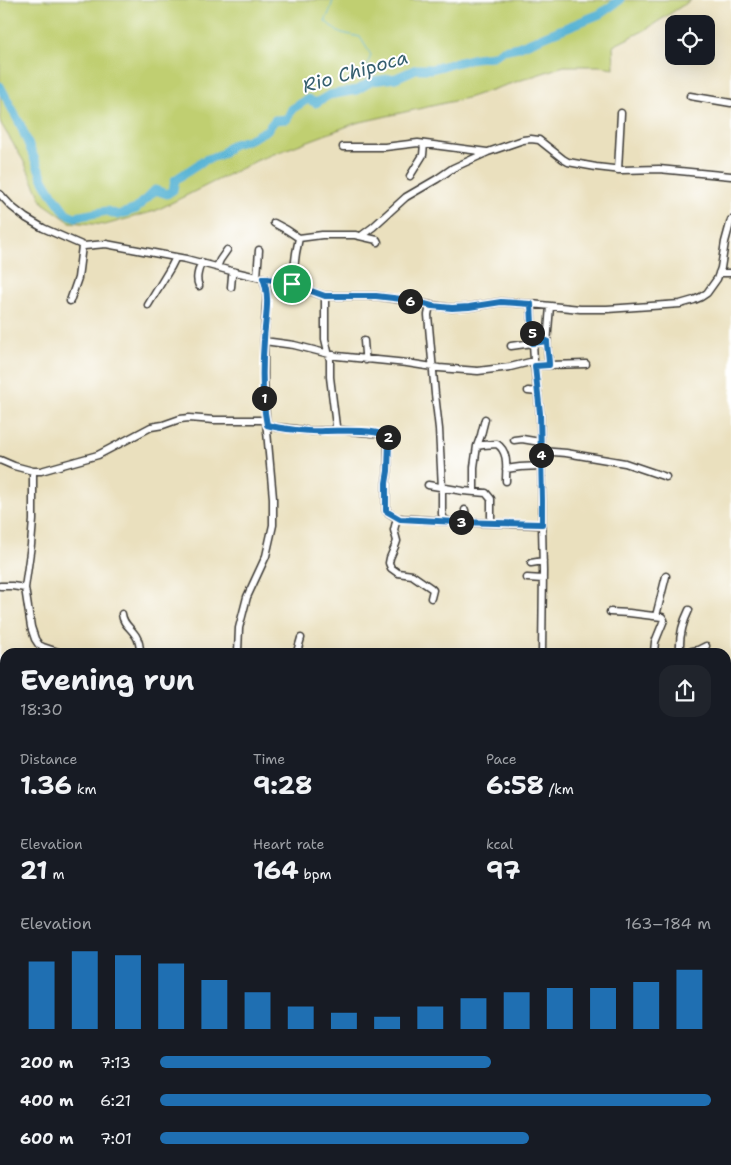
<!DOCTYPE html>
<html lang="en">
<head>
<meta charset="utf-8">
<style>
	body { margin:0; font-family:"Shantell Sans",sans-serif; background:#20242c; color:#f1f3f6; height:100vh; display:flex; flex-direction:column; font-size:19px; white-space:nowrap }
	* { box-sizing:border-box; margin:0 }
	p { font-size:16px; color:#9ea1a6 }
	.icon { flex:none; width:28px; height:28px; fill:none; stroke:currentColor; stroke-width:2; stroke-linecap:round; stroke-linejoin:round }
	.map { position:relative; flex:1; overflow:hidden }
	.side { position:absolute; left:0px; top:648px; width:731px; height:518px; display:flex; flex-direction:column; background:#171b24; border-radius:15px 15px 0 0; box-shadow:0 5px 20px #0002 }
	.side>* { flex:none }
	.tools { position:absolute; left:665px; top:15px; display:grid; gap:10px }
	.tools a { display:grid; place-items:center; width:50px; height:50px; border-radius:10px; background:#171b24; box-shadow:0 5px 20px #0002; font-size:25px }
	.pin { position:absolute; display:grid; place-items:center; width:42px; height:42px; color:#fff; margin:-21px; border:2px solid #fff; border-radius:50%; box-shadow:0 1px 5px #0007 }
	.km { position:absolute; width:25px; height:25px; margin:-12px; border-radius:50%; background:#222; color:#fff; font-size:14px; line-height:25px; text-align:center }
	.round { display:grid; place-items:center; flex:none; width:52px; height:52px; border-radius:15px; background:#20242c }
	.overview { display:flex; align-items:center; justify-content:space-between; height:85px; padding:0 20px }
	h1 { font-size:28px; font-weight:700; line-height:38px }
	.metrics { display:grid; grid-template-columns:repeat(3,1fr); gap:8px; height:85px; padding:5px 20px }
	.metrics div { display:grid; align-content:center }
	.metrics b { font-size:25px; font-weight:700 }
	.metrics small { font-size:14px; font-weight:400 }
	.metrics p { font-size:14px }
	.chart { height:140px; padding:10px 20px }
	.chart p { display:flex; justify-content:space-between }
	.chart svg { width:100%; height:90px; margin-top:5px; stroke:#1f6fb2; stroke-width:6 }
	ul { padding:0 20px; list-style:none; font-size:16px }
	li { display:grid; grid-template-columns:80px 60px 1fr; align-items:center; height:38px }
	li i { height:12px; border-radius:6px; background:#1f6fb2 }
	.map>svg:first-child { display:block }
	.green { fill:#c0cf71; stroke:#6e7646 }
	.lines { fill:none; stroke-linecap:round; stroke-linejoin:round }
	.stream { stroke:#56b3d4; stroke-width:1 }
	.river { stroke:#56b3d4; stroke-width:9 }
	.minor-casing { stroke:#3b3934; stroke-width:9 }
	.minor { stroke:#fff; stroke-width:6 }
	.route-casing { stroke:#fff; stroke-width:10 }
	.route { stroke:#1f6fb2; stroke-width:6 }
	.labels { text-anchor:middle; stroke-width:4; stroke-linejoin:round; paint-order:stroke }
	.water-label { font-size:19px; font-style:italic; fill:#36606f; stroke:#fff }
</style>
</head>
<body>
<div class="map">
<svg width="731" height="1165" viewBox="0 0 731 1165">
	<rect width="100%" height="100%" fill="#fff"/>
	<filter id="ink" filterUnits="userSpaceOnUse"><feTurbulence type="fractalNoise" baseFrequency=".02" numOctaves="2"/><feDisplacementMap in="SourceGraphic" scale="10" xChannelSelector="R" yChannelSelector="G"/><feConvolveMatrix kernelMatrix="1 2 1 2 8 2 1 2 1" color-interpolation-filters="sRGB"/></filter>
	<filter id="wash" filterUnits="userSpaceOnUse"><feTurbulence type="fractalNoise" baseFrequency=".0096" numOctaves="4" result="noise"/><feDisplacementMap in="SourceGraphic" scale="20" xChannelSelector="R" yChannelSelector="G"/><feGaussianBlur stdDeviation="1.12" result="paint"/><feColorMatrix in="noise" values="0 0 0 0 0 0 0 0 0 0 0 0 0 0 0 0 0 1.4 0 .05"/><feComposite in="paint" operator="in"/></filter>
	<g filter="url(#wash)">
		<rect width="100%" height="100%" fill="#eae0be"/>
		<path class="green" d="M0,0h691l-46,30 -32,16 1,22 -14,-2h-36l-97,32 -111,25 -98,37 -103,51 -50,14 -35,-3 -27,-19 -20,-43 -23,-38z"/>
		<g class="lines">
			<path class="stream" d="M333,0l-3,11 -5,10 13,11 22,5 11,18 -4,11 5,15"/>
			<path class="river" d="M0,86l20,38 23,55 7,12 16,22 9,4 32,-6 11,4 18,-6 19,-19 12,4 6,-4 2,-10 30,-20 17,-6 9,-9 19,-6 17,-9 8,-10 12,-1 5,-10 16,-10 8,4 13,-8 28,-5 15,-9 24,-3 20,-9h15l44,-11 18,-2 10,-6 15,-3 82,-33 20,-14"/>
		</g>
	</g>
	<g filter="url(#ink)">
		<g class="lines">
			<defs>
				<path id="minor" d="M690,96l41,7
					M343,147h42l33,-4 69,9
					M618,170l3,-57
					M410,176l13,-21 1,-11
					M0,194l12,13 14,11 17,10 41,18 22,-2 80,15 49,13 57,13 33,11h51l34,5 20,4 22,3 17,-1 32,-5 30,2 49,5h27l73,-5 14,-4 7,-3 6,-4 10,-14 4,-11 4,-26 6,-22
					M274,223l13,7 12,8
					M361,236l12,-9 33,-30 31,-18 16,-11 35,-16 35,-12 8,-1 8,1 24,19 5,3 28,5 26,3 37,-1 72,7
					M217,267l3,-7 7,-10
					M719,273h12
					M257,277l2,-27
					M292,285l4,-32 3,-15 23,-3h33l22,5 1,2
					M199,286c-4,-8 0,-16 2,-24
					M231,287l1,-11 3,-4
					M325,296v43l5,21v17l6,49 1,2 3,2 44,4 4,3v34l-2,12v28l11,7 -3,12 3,11 -1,3 -6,14 -1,5 2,5 7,5 14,2 19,13 2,2 -2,8
					M70,301l8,-23 4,-32
					M531,304l3,57 6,52 2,87v25l1,46 -1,81
					M148,305l23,-38 5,-10
					M430,305l-2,10 7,79 4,35 3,59v26l2,5 4,2
					M264,341l30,4 43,11 70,7 32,5 39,3 32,-4 24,-6
					M364,341l1,13 1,6
					M511,346l36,-5
					M549,365l-2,-21 3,-38
					M535,366l14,-1 37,-1
					M528,391l10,1
					M267,425l8,2 37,4 28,-1
					M514,440l8,-1 18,3
					M477,446l6,-1 14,-1c12,8 9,24 9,37
					M541,451l25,2 59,10 41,14
					M0,460l14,6 19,5v49l-2,25 -6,43 6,39 4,12 4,6 4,2 15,5
					M506,469l14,-2 21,-1
					M33,471h8l57,-16 53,-28 12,-2 17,-6 9,-1 25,2h52
					M428,485l35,6 23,2 5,6v23
					M474,492v-25l3,-21 4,-11 4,-16
					M465,510l2,12
					M397,518l59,4 86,3
					M531,563l12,-2
					M527,578l16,1
					M0,586h12l13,2
					M610,612l19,1 33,4 2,3 -9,22 -1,10
					M122,614c1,10 8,13 14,22 3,5 4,11 4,16
					M656,616l10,-40
					M238,652l1,-24 8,-31 19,-41 7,-31v-27l-7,-78 -2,-39v-40l3,-49 -4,-14
					M297,652l4,-14
					M680,652c-1,-15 2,-28 9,-42
					M688,652l10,-2 8,-4
					M726,692h5
					M726,823l5,1
					M0,881l5,1
					M726,971h5
					M0,1064l5,1
					M0,1137l5,1
					M149,1160l12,5
					M549,1160l30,5
					M187,1165l2,-5
					M462,1165l1,-5
					M617,1165l1,-5"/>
			</defs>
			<use href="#minor" class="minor-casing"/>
			<use href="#minor" class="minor"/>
		</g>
	</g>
	<g class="lines" filter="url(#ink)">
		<defs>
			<path id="route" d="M263,278l29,6 33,12h51l34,4 22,6 20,2 17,-1 32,-5 30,2 2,39 14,-2c0,8 2,16 2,24l-14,1 5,47 2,87v24l-86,-2 -56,-3 -14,-8v-28l2,-12 1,-32 -3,-4c-19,-6 -41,-4 -62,-4 -14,1 -43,-2 -57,-6 -5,-26 -5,-59 -3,-85 1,-22 7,-41 -1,-62z"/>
		</defs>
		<use href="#route" class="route-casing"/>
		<use href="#route" class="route"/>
	</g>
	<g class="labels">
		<g class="water-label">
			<text transform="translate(355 71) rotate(-16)" y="7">Rio Chipoca</text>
		</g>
	</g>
</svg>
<div class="tools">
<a><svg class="icon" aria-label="locate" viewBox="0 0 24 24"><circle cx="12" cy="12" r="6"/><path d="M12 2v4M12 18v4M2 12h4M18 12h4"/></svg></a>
</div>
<div class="pin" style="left:292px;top:284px;background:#1e9e55"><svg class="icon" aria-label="arrive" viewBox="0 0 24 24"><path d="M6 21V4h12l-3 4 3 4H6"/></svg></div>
<b class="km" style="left:264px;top:398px">1</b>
<b class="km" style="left:388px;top:437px">2</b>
<b class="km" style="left:461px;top:522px">3</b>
<b class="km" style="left:541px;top:455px">4</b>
<b class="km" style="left:532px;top:333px">5</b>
<b class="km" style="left:410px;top:301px">6</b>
<section class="side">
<div class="overview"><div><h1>Evening run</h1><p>18:30</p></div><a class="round"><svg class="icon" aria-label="share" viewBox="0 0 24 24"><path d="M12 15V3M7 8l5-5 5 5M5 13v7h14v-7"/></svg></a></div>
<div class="metrics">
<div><p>Distance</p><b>1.36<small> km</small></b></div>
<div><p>Time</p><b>9:28</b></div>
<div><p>Pace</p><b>6:58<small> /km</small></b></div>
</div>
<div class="metrics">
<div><p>Elevation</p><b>21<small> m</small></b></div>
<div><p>Heart rate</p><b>164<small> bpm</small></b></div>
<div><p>kcal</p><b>97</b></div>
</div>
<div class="chart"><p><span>Elevation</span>163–184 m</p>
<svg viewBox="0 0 160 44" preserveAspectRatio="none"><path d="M5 44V11M15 44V6M25 44V8M35 44V12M45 44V20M55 44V26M65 44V33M75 44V36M85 44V38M95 44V33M105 44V29M115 44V26M125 44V24M135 44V24M145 44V21M155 44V15"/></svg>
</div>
<ul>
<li><b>200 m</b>7:13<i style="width:60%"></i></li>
<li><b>400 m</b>6:21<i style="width:100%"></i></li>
<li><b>600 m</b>7:01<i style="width:67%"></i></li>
</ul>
</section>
</div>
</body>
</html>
